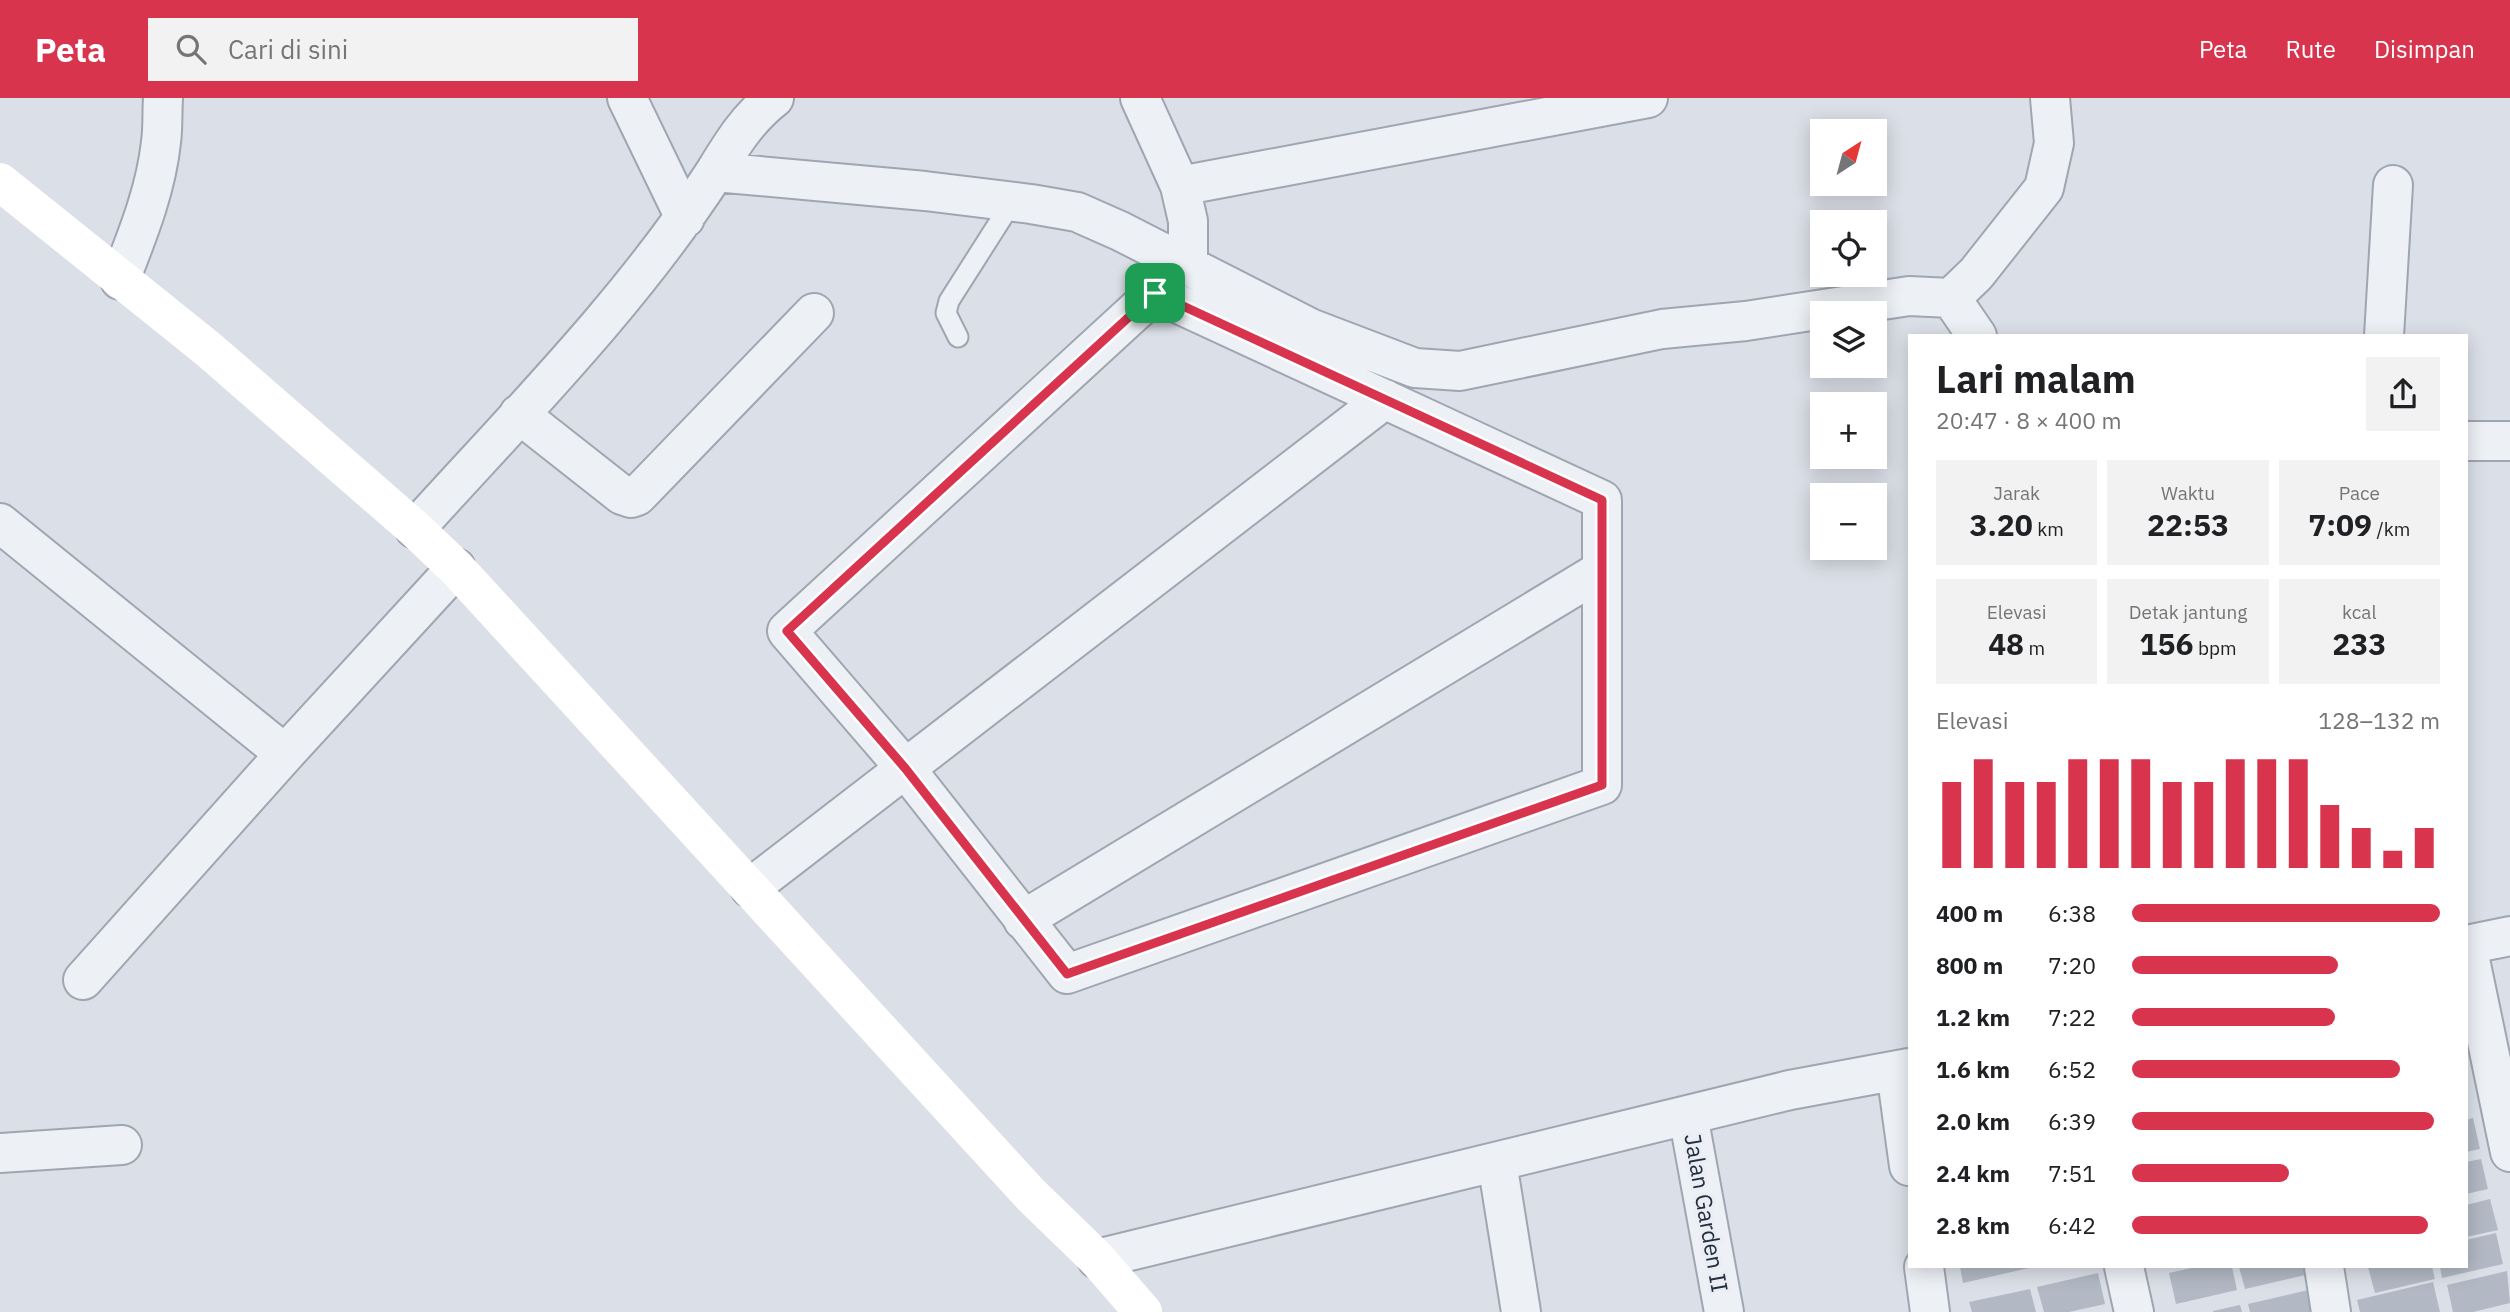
<!DOCTYPE html>
<html lang="id">
<head>
<meta charset="utf-8">
<style>
	body { margin:0; font-family:"IBM Plex Sans",sans-serif; background:#f2f2f2; color:#202124; height:100vh; display:flex; flex-direction:column; font-size:26px; white-space:nowrap }
	* { box-sizing:border-box; margin:0 }
	p { font-size:23px; color:#757577 }
	.icon { flex:none; width:38px; height:38px; fill:none; stroke:currentColor; stroke-width:2; stroke-linecap:round; stroke-linejoin:round }
	.map { position:relative; flex:1; overflow:hidden }
	.sheet { position:absolute; left:1908px; top:236px; width:560px; height:934px; display:flex; flex-direction:column; background:#fff; border-radius:0px; box-shadow:0 4px 18px #0003 }
	.sheet>* { flex:none }
	.needle { width:46px; rotate:36deg }
	.tools { position:absolute; left:1810px; top:21px; display:grid; gap:14px }
	.tools a { display:grid; place-items:center; width:77px; height:77px; border-radius:0px; background:#fff; box-shadow:0 4px 18px #0003; font-size:35px }
	.pin { position:absolute; display:grid; place-items:center; width:60px; height:60px; color:#fff; margin:-30px; border-radius:14px; box-shadow:0 4px 10px #0006 }
	.round { display:grid; place-items:center; flex:none; width:74px; height:74px; border-radius:0px; background:#f2f2f2 }
	.summary { display:flex; align-items:center; justify-content:space-between; height:119px; padding:0 28px }
	h1 { font-size:38px; font-weight:700; line-height:52px }
	.stats { display:grid; grid-template-columns:repeat(3,1fr); gap:10px; height:119px; padding:7px 28px }
	.stats div { display:grid; align-content:center; border-radius:0px; background:#f2f2f2; text-align:center }
	.stats b { font-size:30px; font-weight:700 }
	.stats small { font-size:19px; font-weight:400 }
	.stats p { font-size:19px }
	.chart { height:196px; padding:14px 28px }
	.chart p { display:flex; justify-content:space-between }
	.chart svg { width:100%; height:126px; margin-top:7px; stroke:#d8344e; stroke-width:6 }
	ul { padding:0 28px; list-style:none; font-size:23px }
	li { display:grid; grid-template-columns:112px 84px 1fr; align-items:center; height:52px }
	li i { height:18px; border-radius:9px; background:#d8344e }
	header { display:flex; align-items:center; gap:42px; box-sizing:border-box; height:98px; padding:0 35px; background:#d8344e; color:#fff }
	header strong { font-size:33px }
	nav { display:flex; gap:38px; margin-inline-start:auto; font-size:24px }
	.search { width:490px; height:63px; background:#f2f2f2; display:flex; align-items:center; gap:18px; box-sizing:border-box; padding:0 24px; border-radius:0px; color:#757577; font-size:26px }
	.map>svg:first-child { display:block }
	.building { fill:#b2b9c4 }
	.lines { fill:none; stroke-linecap:round; stroke-linejoin:round }
	.lane-casing { stroke:#a0a6b1; stroke-width:23 }
	.street-casing { stroke:#a0a6b1; stroke-width:42 }
	.lane { stroke:#edf0f5; stroke-width:19 }
	.street { stroke:#edf0f5; stroke-width:38 }
	.secondary { stroke:#fff; stroke-width:38 }
	.route-casing { stroke:#fff; stroke-width:14 }
	.route { stroke:#d8344e; stroke-width:9 }
	.labels { text-anchor:middle; stroke-width:6; stroke-linejoin:round; paint-order:stroke }
	.street-label { font-size:23px; fill:#242d3d; stroke:#eaeef4 }
</style>
</head>
<body>
<header>
<strong>Peta</strong>
<div class="search"><svg class="icon" aria-label="search" viewBox="0 0 24 24"><circle cx="10" cy="10" r="6"/><path d="M15 15l6 6"/></svg>Cari di sini</div>
<nav><a>Peta</a><a>Rute</a><a>Disimpan</a></nav>
</header>
<div class="map">
<svg width="2510" height="1214" viewBox="0 0 2510 1214">
	<rect width="100%" height="100%" fill="#dbdfe7"/>
	<path class="building" d="M2473,1020l7,31 -14,3v-32z
		M2481,1061l7,30 -22,5v-32z
		M2490,1101l8,31 -32,7v-32z
		M2496,1135l7,31 -61,14 -2,-11h26v-27z
		M1960,1169h69v1l-66,15z
		M2196,1169h36l5,23 -61,14 -7,-31z
		M2239,1169h64l2,8 -60,14z
		M2368,1169h64l3,12 -60,14z
		M2507,1173l3,32 -37,9h-20l-6,-27z
		M2098,1175l7,31 -36,8h-25l-7,-25z
		M2433,1184l7,30h-80l-3,-12z
		M2030,1191l6,23h-64l-3,-10z
		M2308,1192l6,22h-64l-2,-8z
		M2240,1207l2,7h-29v-1z"/>
	<g class="lines">
		<defs>
			<path id="lane" d="M958,239l-12,-24 3,-12 63,-99"/>
			<path id="street" d="M627,0l58,120
				M1140,0l40,88 8,35v46
				M715,74c17,-28 33,-54 59,-74
				M1180,88l468,-88
				M120,182c17,-44 36,-90 41,-138 2,-14 1,-29 2,-44
				M1155,195l447,207v285l-535,189 -162,-206 -118,-137z
				M1951,200l25,-24 68,-86 10,-45 -4,-45
				M2384,238l9,-151
				M519,316l103,81 9,3 6,-2 177,-183
				M2466,343h44
				M0,425l285,231
				M415,431c104,-115 216,-227 300,-357l210,19 106,13 46,8 43,19 190,97 105,40 45,3 202,-42 84,-8 163,-25 42,2 26,38
				M750,790l635,-489
				M1023,822l579,-350
				M2466,847l44,-9
				M2467,847l43,207
				M83,882l202,-226 171,-186
				M1896,973l13,95
				M1688,1017l36,197
				M0,1055l122,-8
				M1497,1064l24,150
				M1097,1161l693,-169 119,-22
				M1924,1169l6,45
				M2124,1169l10,45
				M2324,1169l7,45"/>
		</defs>
		<use href="#lane" class="lane-casing"/>
		<use href="#street" class="street-casing"/>
		<use href="#lane" class="lane"/>
		<use href="#street" class="street"/>
		<path class="secondary" d="M0,84l208,167 207,180 41,39 575,627 66,64 46,53"/>
	</g>
	<g class="lines">
		<defs>
			<path id="route" d="M1155,195l447,207v285l-535,189 -162,-206 -118,-137z"/>
		</defs>
		<use href="#route" class="route-casing"/>
		<use href="#route" class="route"/>
	</g>
	<g class="labels">
		<g class="street-label">
			<text transform="translate(1706 1115) rotate(80)" y="8">Jalan Garden II</text>
		</g>
	</g>
</svg>
<div class="tools">
<a><svg class="needle" viewBox="-14 -14 28 28"><path d="M0-13l5 13h-10z" fill="#e53935"/><path d="M0 13l5-13h-10z" fill="#757577"/></svg></a>
<a><svg class="icon" aria-label="locate" viewBox="0 0 24 24"><circle cx="12" cy="12" r="6"/><path d="M12 2v4M12 18v4M2 12h4M18 12h4"/></svg></a>
<a><svg class="icon" aria-label="layers" viewBox="0 0 24 24"><path d="M12 4l9 5-9 5-9-5zM3 14l9 5 9-5"/></svg></a>
<a>+</a>
<a>−</a>
</div>
<div class="pin" style="left:1155px;top:195px;background:#1e9e55"><svg class="icon" aria-label="arrive" viewBox="0 0 24 24"><path d="M6 21V4h12l-3 4 3 4H6"/></svg></div>
<section class="sheet">
<div class="summary"><div><h1>Lari malam</h1><p>20:47 · 8 × 400 m</p></div><a class="round"><svg class="icon" aria-label="share" viewBox="0 0 24 24"><path d="M12 15V3M7 8l5-5 5 5M5 13v7h14v-7"/></svg></a></div>
<div class="stats">
<div><p>Jarak</p><b>3.20<small> km</small></b></div>
<div><p>Waktu</p><b>22:53</b></div>
<div><p>Pace</p><b>7:09<small> /km</small></b></div>
</div>
<div class="stats">
<div><p>Elevasi</p><b>48<small> m</small></b></div>
<div><p>Detak jantung</p><b>156<small> bpm</small></b></div>
<div><p>kcal</p><b>233</b></div>
</div>
<div class="chart"><p><span>Elevasi</span>128–132 m</p>
<svg viewBox="0 0 160 44" preserveAspectRatio="none"><path d="M5 44V14M15 44V6M25 44V14M35 44V14M45 44V6M55 44V6M65 44V6M75 44V14M85 44V14M95 44V6M105 44V6M115 44V6M125 44V22M135 44V30M145 44V38M155 44V30"/></svg>
</div>
<ul>
<li><b>400 m</b>6:38<i style="width:100%"></i></li>
<li><b>800 m</b>7:20<i style="width:67%"></i></li>
<li><b>1.2 km</b>7:22<i style="width:66%"></i></li>
<li><b>1.6 km</b>6:52<i style="width:87%"></i></li>
<li><b>2.0 km</b>6:39<i style="width:98%"></i></li>
<li><b>2.4 km</b>7:51<i style="width:51%"></i></li>
<li><b>2.8 km</b>6:42<i style="width:96%"></i></li>
</ul>
</section>
</div>
</body>
</html>
